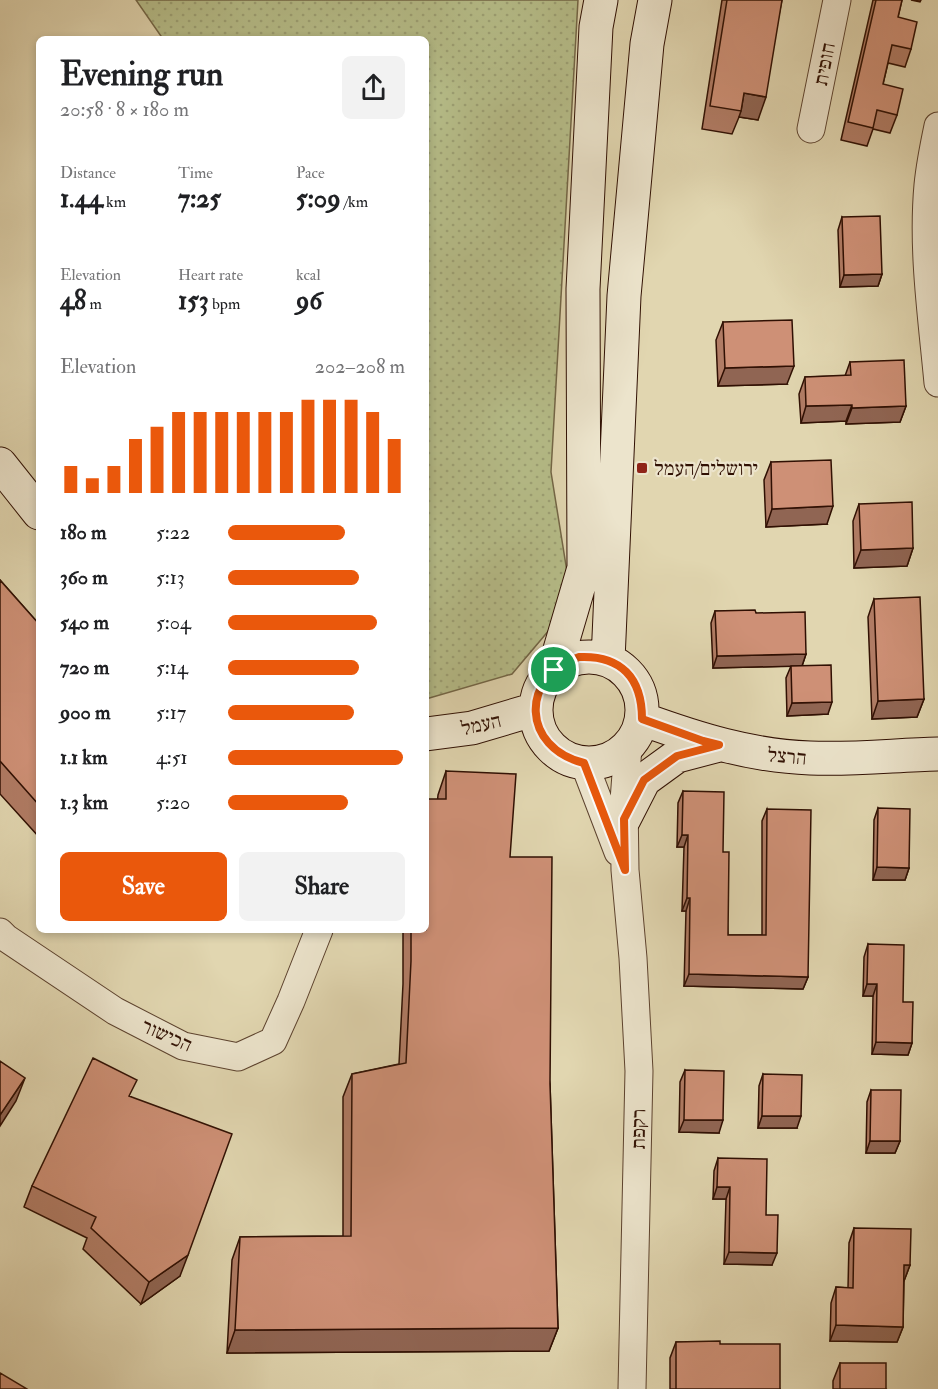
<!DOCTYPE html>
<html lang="en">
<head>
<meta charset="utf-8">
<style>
	body { margin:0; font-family:"IM FELL Double Pica","Frank Ruhl Libre",serif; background:#f2f2f2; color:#202124; height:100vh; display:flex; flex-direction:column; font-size:22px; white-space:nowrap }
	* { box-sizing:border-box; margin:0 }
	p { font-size:20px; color:#757577 }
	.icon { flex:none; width:33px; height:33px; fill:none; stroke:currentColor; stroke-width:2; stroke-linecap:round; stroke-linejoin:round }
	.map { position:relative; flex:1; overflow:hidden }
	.drawer { position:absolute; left:36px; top:36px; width:393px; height:897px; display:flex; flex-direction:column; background:#fff; border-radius:9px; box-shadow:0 3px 9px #0003 }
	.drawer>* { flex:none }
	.pin { position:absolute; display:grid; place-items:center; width:51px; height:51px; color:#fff; margin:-26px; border:3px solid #fff; border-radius:50%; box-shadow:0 2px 6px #0007 }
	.round { display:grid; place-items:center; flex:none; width:63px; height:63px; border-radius:9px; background:#f2f2f2 }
	.summary { display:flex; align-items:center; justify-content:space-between; height:102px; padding:0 24px }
	h1 { font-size:33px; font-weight:800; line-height:45px }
	.stats { display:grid; grid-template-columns:repeat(3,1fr); gap:9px; height:102px; padding:6px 24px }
	.stats div { display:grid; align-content:center }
	.stats b { font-size:26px; font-weight:800 }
	.stats small { font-size:16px; font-weight:400 }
	.stats p { font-size:16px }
	.chart { height:168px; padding:12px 24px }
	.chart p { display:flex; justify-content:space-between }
	.chart svg { width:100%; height:108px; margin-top:6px; stroke:#ea580c; stroke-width:6 }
	.button { display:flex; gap:12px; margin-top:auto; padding:12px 24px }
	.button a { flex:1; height:69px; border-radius:9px; background:#ea580c; color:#fff; font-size:24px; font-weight:800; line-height:69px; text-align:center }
	.button a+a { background:#f2f2f2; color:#202124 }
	ul { padding:0 24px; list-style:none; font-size:20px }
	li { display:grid; grid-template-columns:96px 72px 1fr; align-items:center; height:45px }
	li i { height:15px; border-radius:8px; background:#ea580c }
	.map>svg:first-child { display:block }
	.green { fill:url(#green-dots); stroke:#736646; stroke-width:1.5 }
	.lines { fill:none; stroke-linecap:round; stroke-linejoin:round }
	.street-casing { stroke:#5c422e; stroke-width:29 }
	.secondary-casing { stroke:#301003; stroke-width:35 }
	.street { stroke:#ece4cc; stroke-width:27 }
	.secondary { stroke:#ece4cc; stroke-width:33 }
	.wall { fill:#b17c65; stroke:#301003; stroke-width:1.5 }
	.shaded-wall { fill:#906553; stroke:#301003; stroke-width:1.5 }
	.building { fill:#ce9076; stroke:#301003; stroke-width:1.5 }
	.route-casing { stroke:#fff; stroke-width:12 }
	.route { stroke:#ea580c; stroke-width:8 }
	.poi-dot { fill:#8f2418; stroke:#ece4cc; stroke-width:2 }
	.labels { text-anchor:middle; stroke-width:4.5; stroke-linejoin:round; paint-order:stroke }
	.street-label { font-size:20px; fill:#301003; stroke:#ece4cc }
	.poi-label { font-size:20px; fill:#301003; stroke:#ece4cc; text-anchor:start }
</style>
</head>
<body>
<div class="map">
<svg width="938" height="1389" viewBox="0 0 938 1389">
	<defs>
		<pattern id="green-dots" width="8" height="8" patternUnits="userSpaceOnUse" patternTransform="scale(1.5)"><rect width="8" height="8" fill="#b6bd89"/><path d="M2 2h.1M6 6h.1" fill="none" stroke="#9da175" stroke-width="1.8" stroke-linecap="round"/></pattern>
	</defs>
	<rect width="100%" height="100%" fill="#e1d6b0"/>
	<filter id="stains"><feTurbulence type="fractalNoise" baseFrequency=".00333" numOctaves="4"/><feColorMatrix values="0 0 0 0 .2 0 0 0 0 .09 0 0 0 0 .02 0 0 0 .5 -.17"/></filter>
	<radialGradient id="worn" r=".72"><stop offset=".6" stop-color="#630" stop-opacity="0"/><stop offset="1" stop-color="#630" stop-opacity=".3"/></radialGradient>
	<path class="green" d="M136,0h442l-27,472 21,131 -60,71 -86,25v-660h-263z"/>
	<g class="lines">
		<defs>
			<path id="street" d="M938,126c-4,19 -8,39 -10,59 -6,65 4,133 10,198
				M811,129l26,-129
				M628,747l-4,54 1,69 8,88 6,113 -7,318
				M584,763l34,89
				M0,932l6,6 109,73 68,35 55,11 35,-16 18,-40 28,-71"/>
			<path id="secondary" d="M0,464l39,49
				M536 710a53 53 0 1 1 106 0a53 53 0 1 1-106 0Z
				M608,660l16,-364 23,-252 8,-44
				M554,670l30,-102 -1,-279 13,-262 5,-27
				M642,719c55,20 109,37 168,39 42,2 86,-3 128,-4
				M426,734l46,-6 64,-19
				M624,819l20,-39 33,-24 42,-11"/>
		</defs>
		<use href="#street" class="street-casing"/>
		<use href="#secondary" class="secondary-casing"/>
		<use href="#street" class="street"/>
		<use href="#secondary" class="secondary"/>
	</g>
	<path class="wall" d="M722,0h60l-24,120 -19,-3 -7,17 -30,-5z
		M873,0h29l-4,17 13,32 -6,18 -17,-4 -5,21 14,31 -7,18 -17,-4 -6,17 -26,-6z
		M911,0h10l-1,2z
		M842,217l40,57 -4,12 -38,1 -2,-57z
		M723,322l64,62 -69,2 -2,-46z
		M850,362l56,44 -6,16 -54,2v-3l-45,2 -2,-29 6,-17 40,-1z
		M771,462l56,62 -61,3 -2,-47z
		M859,504l54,44 -6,18 -53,2 -1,-47z
		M0,580l39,44v213l-39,-43z
		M874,599l50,100 -7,18 -45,2 -4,-102z
		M715,611l41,2 50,41 -4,12 26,48 -41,2 -1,-38 5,-12 -78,2 -2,-45z
		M446,771l64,86 40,227 8,244 -9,23 -322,2 5,-93 8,-23 103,-1v-139l9,-23 47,-10 4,-80v-54h23l12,-135z
		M683,791l40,61 5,83h34v-114l5,-12 41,168 -5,12 -119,-3 2,-75h-4l2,-64h-7l1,-44z
		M878,808l31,60 -4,12h-32l1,-60z
		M868,944l35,58 9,41 -4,12 -36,-1 1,-58h-10l1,-39z
		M685,1070l34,63 -40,-1 1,-50z
		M763,1074l34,54h-39l1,-42z
		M871,1090l29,51 -5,12h-29l1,-51z
		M131,1097l49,179 -39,28 -58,-55 4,-11 -63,-31 8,-21z
		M718,1158l48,57 6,50 -48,-1 2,-65h-13l1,-28z
		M854,1228l56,37 -6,16 -1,46 -6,15 -67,-1 1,-38 5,-16 12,1 1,-45z
		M676,1342l44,2 60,45h-110v-31z
		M840,1363l46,26h-53v-8z"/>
	<path class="shaded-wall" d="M744,93l22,4 -8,23 -19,-3 2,-6z
		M882,274l-4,12 -38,1 4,-12z
		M794,366l-7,18 -69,2 7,-18z
		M852,405l-6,16 -45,2 5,-17z
		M906,406l-6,16 -54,2 6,-16z
		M833,506l-6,18 -61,3 6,-18z
		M913,548l-6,18 -53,2 7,-18z
		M806,654l-4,12 -89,2 4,-12z
		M924,699l-7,18 -45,2 6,-18z
		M832,702l-4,12 -41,2 5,-13z
		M682,835h6l-4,12h-7z
		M877,867l32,1 -4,12h-32z
		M687,898h3l-4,13h-4z
		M689,974l119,3 -5,12 -119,-3z
		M867,984h10l-4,12h-10z
		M876,1042l36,1 -4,12 -36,-1z
		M25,1078l-9,23 -16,25v-11z
		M762,1116h39l-4,12h-39z
		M684,1120h39l-4,13 -40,-1z
		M870,1141h30l-5,12h-29z
		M717,1187h13l-4,12h-13z
		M729,1252l48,1 -5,12 -48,-1z
		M188,1255l-8,21 -39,28 8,-22z
		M904,1265h6l-6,16 -5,-1z
		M836,1325l67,2 -6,15 -67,-1z
		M558,1328l-9,23 -322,2 8,-23z"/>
	<path class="building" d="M727,0h55l-16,97 -22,-4 -3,18 -31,-5z
		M876,0h26l-4,17 19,5 -6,27 -19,-4 -9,39 20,5 -6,26 -20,-5 -4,18 -25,-6z
		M880,216l2,58 -38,1 -2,-58z
		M792,320l2,46 -69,2 -2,-46z
		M904,360l2,46 -54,2v-3l-46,1 -1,-29 46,-2 -1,-13z
		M831,460l2,46 -61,3 -1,-47z
		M912,502l1,46 -52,2 -2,-46z
		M0,580l39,44v181l-39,-44z
		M920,597l4,102 -46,2 -4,-102z
		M755,610l1,3 49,-1 1,42 -89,2 -2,-45z
		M831,665l1,37 -40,1 -1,-37z
		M446,771l70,3 -6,83h42l-2,227 8,244 -323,2 5,-93 111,-1 1,-162 54,-11 5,-102v-31h15v-131h20z
		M683,791l41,1 -1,60h6l-1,83h38l1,-126 44,1 -3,167 -119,-3 1,-76h-3l1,-63h-6z
		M878,808l32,1 -1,59 -32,-1z
		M868,944l36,1 -1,57h10l-1,41 -36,-1 1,-58h-10z
		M93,1058l44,22 -8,16 103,38 -44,121 -39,27 -58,-54 5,-11 -64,-31z
		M0,1061l25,17 -25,37z
		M685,1070l39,1 -1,49h-39z
		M763,1074l39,1 -1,41h-39z
		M871,1090h30l-1,51h-30z
		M718,1158l49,1 -1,56h12l-1,38 -48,-1 1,-65h-13z
		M854,1228l57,1 -1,36h-6l-1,62 -67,-2v-38l17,1z
		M720,1341v3h60v45h-104v-47z
		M840,1363h46v26h-46z
		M0,1373l27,16h-27z"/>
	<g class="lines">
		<defs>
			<path id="route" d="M579,657c42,-2 63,21 63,62l61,22 16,4 -42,11 -33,24 -20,39 1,51 -41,-107c-62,-15 -65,-86 -5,-106z"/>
		</defs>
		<use href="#route" class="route-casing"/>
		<use href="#route" class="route"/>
	</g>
	<rect class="poi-dot" x="636" y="462" width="12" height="12" rx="3"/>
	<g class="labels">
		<g class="street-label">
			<text transform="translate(824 64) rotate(-79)" y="7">חופית</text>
			<text transform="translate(481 724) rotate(-13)" y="7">העמל</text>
			<text transform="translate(787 756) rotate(5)" y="7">הרצל</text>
			<text transform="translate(167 1035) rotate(24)" y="7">הכישור</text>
			<text transform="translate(638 1129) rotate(-89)" y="7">רקפת</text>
		</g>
		<g class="poi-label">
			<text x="654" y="475">ירושלים/העמל</text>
		</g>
	</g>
	<rect width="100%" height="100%" filter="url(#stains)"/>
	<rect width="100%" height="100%" fill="url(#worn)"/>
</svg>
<div class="pin" style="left:554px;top:670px;background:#1e9e55"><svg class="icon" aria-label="arrive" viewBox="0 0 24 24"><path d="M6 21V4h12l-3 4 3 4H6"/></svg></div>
<section class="drawer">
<div class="summary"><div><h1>Evening run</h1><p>20:58 · 8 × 180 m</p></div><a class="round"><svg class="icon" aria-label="share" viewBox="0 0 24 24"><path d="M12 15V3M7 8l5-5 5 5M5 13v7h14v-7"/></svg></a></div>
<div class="stats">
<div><p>Distance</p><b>1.44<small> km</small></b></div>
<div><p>Time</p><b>7:25</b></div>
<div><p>Pace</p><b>5:09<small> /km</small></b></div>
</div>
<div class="stats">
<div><p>Elevation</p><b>48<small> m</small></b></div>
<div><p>Heart rate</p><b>153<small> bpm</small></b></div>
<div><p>kcal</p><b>96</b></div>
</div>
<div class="chart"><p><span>Elevation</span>202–208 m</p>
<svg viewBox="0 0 160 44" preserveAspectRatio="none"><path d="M5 44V33M15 44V38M25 44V33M35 44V22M45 44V17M55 44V11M65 44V11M75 44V11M85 44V11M95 44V11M105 44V11M115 44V6M125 44V6M135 44V6M145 44V11M155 44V22"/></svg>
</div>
<ul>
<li><b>180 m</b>5:22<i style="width:66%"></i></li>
<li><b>360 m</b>5:13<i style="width:74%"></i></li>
<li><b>540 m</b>5:04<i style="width:84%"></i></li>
<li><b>720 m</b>5:14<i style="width:74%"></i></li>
<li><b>900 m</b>5:17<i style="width:71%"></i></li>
<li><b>1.1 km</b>4:51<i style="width:99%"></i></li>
<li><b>1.3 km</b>5:20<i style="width:68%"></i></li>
</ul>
<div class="button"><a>Save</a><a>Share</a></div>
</section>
</div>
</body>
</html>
